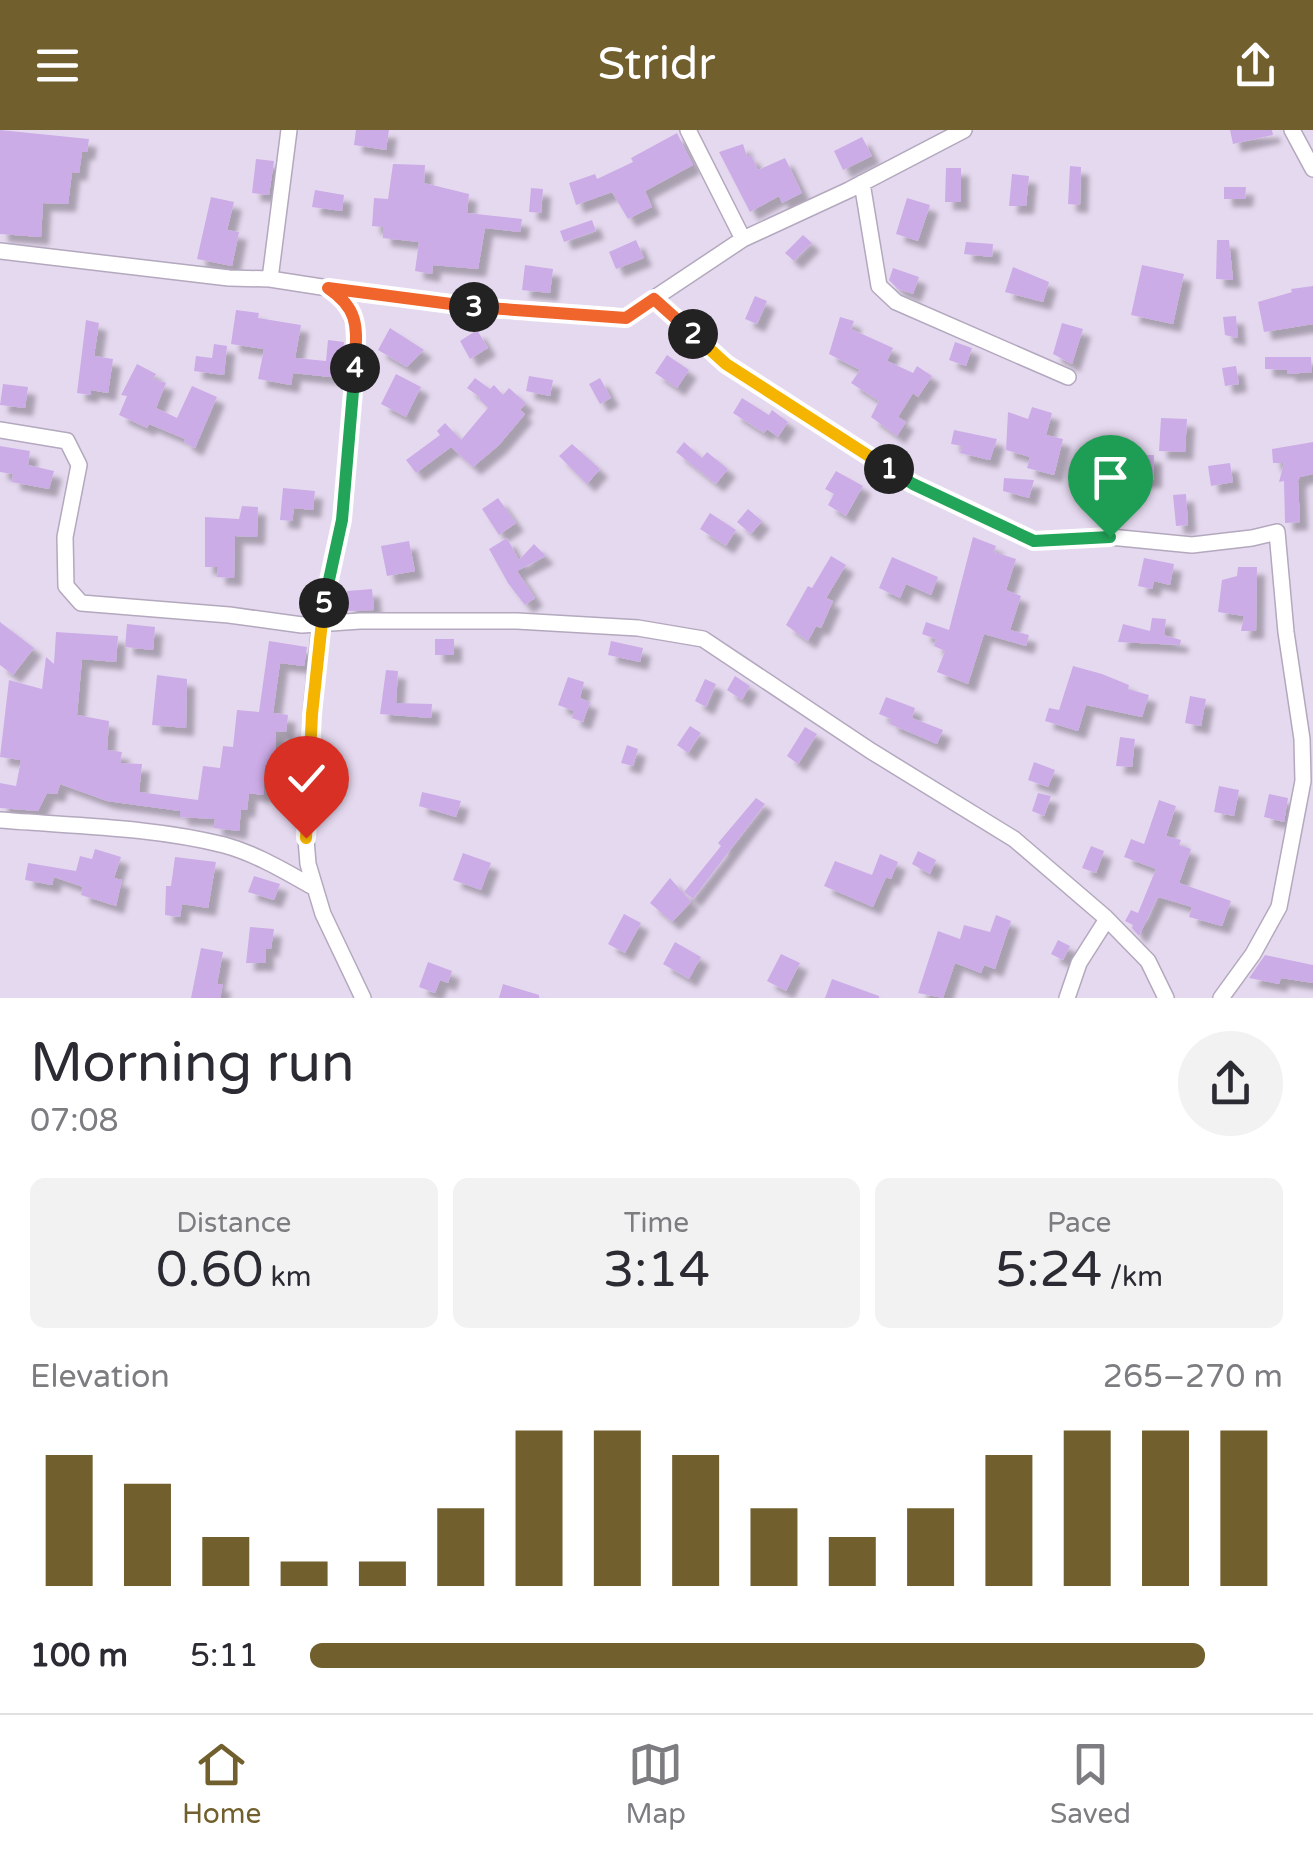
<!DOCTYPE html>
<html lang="en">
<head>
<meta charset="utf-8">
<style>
	body { margin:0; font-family:"Varela Round",sans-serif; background:#f2f2f3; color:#2b2b33; height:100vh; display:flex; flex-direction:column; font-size:38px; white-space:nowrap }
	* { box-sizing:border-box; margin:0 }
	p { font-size:32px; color:#7c7c81 }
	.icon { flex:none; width:55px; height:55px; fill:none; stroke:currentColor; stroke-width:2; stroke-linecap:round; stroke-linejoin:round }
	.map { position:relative; height:868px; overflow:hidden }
	.drawer { display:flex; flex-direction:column; background:#fff; flex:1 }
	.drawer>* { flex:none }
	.pin { position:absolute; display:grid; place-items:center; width:85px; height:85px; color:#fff; margin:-102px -42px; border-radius:50% 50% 50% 0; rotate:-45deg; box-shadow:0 0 10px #0007 }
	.pin .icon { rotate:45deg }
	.km { position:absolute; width:50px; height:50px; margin:-25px; border-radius:50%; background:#222; color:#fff; font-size:28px; line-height:50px; text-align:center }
	.round { display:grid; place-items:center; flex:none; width:105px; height:105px; border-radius:52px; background:#f2f2f3 }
	.head { display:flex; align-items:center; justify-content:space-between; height:170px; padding:0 30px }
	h1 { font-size:55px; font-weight:600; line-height:75px }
	.stats { display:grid; grid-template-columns:repeat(3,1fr); gap:15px; height:170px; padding:10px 30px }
	.stats div { display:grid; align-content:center; border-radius:15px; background:#f2f2f3; text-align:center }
	.stats b { font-size:50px; font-weight:600 }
	.stats small { font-size:28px; font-weight:400 }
	.stats p { font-size:28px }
	.chart { height:280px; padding:20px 30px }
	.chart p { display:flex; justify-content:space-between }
	.chart svg { width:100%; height:180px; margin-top:10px; stroke:#715f2d; stroke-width:6 }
	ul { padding:0 30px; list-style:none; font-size:32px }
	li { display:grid; grid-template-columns:160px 120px 1fr; align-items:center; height:75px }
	li i { height:25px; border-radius:12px; background:#715f2d }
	header { display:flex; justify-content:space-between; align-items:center; height:130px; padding:0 30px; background:#715f2d; color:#fff; font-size:45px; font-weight:600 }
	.dock { display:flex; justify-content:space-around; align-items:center; height:140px; border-top:2px solid #e1e1e2; background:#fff; font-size:28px; color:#7c7c81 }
	.dock a { display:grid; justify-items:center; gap:5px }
	.dock .selected { color:#715f2d }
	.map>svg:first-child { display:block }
	.building { fill:#ccace7; filter:url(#shadow) }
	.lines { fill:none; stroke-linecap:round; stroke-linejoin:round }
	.minor-casing { stroke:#b3a8bd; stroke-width:18 }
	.minor { stroke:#fff; stroke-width:15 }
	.split-1-casing { stroke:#fff; stroke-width:20 }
	.split-2-casing { stroke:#fff; stroke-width:20 }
	.split-3-casing { stroke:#fff; stroke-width:20 }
	.split-4-casing { stroke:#fff; stroke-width:20 }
	.split-5-casing { stroke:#fff; stroke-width:20 }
	.split-6-casing { stroke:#fff; stroke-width:20 }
	.split-1 { stroke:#22a559; stroke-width:12 }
	.split-2 { stroke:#f5b400; stroke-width:12 }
	.split-3 { stroke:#f0652b; stroke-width:12 }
	.split-4 { stroke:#f0652b; stroke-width:12 }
	.split-5 { stroke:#22a559; stroke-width:12 }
	.split-6 { stroke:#f5b400; stroke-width:12 }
</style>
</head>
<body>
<header><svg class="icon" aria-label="menu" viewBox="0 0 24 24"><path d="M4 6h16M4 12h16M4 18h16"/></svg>Stridr<svg class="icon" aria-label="share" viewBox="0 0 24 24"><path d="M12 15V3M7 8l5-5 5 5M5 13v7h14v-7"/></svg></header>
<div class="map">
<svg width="1313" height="868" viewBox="0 0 1313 868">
	<defs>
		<filter id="shadow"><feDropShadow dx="8" dy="8" stdDeviation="2.5" flood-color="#0004"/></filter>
	</defs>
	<rect width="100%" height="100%" fill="#e5d9ef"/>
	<path class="building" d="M0,0l89,9 -2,13h-5l-3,21 -7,-1 -4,32 -25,-1 -2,34 -41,-3z
		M356,0h33l-3,20 -32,-5z
		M1230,0h42l1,5 -40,9z
		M677,3l16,32 -48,26 7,16 -24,12 -16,-27 -36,13 -7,-22 26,-9 2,5 36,-17 -2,-4z
		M862,7l10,19 -29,14 -9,-19z
		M743,14l4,13 4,-2 7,15 27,-12 17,35 -20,10 -3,-7 -29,16 -31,-60z
		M256,29l18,2 -5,34 -17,-2z
		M393,34l32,1 -1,18 45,11 -2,19 55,6 -2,13 -35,-4 -7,41 -45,-4 -1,9 -17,-3 4,-29 -36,-4v-11l-11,-1 2,-28 14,1z
		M1070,36l11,1 -1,38 -12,-1z
		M946,38h15v34h-16z
		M1012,44l17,2 -3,30h-17z
		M1224,57h22l-1,12h-21z
		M531,58l12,1 -2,24 -12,-1z
		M315,60l29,5 -2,16 -30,-4z
		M211,67l23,5 -7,28 12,2 -7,34 -35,-7z
		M907,68l23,7 -12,36 -22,-7z
		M592,90l4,11 -32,11 -4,-11z
		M803,105l9,8 -18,18 -9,-8z
		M636,110l8,18 -28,11 -7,-17z
		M1217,110h12l4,40 -17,-1z
		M966,112l27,2 -1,13 -28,-3z
		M525,135l28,4 -3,24 -28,-3z
		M1142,135l42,9 -11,50 -42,-9z
		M1013,137l36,15 -6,20 -38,-10z
		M893,138l26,9 -6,17 -15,-5 -9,-9z
		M1313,156v38l-49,8 -6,-30 34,-10 -1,-3z
		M755,166l12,5 -10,23 -12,-5z
		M236,180l23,3 -1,5 43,7 -6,33 31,3 2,-21 16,2 -4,36 -47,-5 -2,12 -33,-6 6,-30 -33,-5z
		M1236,186l2,22 -13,-3 -2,-18z
		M840,187l14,4 -3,8 42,19 -6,13 26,12 4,-7 15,10 -14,21 -5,-4 -15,24 8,5 -9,14 -26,-19 8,-16 -28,-18 9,-13 -31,-16z
		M86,190l13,3 -5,33 19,3 -5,34 -17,-3v5l-14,-2z
		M1062,193l21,6 -11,35 -19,-10z
		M390,198l34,22 -17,17 -29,-17z
		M477,200l11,18 -18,11 -10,-18z
		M955,212l17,6 -6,18 -17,-6z
		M214,214l13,2 -3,29 -30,-4 2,-15 16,2z
		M667,225l22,15 -12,18 -22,-15z
		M1265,227h46l1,15 -24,2 -1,-4 -22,-1z
		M137,234l19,10 -3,5 13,4 -10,25 21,10 15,-32 25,11 -22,51 -11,-6 1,-3 -36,-15 -2,4 -28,-13 8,-19 -6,-1z
		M1236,236l3,18 -14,2 -3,-18z
		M396,244l25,13 -15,30 -25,-13z
		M529,246l24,4 -3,16 -24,-5z
		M475,248l15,11 4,-4 9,10 6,-7 17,15 -6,7 5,4 -26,31 -26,22 -22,-20 -35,26 -10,-13 34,-25 -3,-4 8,-8 16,17 27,-32 -9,-9 2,-1 -14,-10z
		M600,248l11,20 -11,6 -11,-20z
		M3,254l25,3 -3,21 -25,-3z
		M742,268l27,17 3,-5 16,12 -10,15 -11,-8 -3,4 -31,-20z
		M1032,277l20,6 -6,22 17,4 -9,36 -27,-7 3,-11 -24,-7 2,-38 20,7z
		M1161,288l26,1 -2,33 -26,-1z
		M954,300l43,9 -7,21 -30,-7 2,-7 -11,-2z
		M684,312l18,16 5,-6 21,17 -12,15 -40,-32z
		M1313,312v32l-13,3 -2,4 2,41 -15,1 -1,-42 -5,1 5,-19h-11l-1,-14z
		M572,314l28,25 -13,15 -28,-28z
		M0,316l30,5 -2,14 26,6 -5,18 -37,-7 1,-8 -13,-2z
		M1134,325h20v25h-20z
		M1230,333l3,19 -22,4 -3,-20z
		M836,341l27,15 -17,30 -18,-11 6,-11 -9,-5z
		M1004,348l30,2 -5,18 -26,-7z
		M283,358l32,3 -2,19 -19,-2 -2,13 -12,-1z
		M1186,364l2,31 -12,1 -3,-31z
		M498,368l18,25 -17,12 -17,-26z
		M242,376l16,1 -1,30 -22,-1 -1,42 -17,-1 1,-10h-13v-50l34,2z
		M748,379l14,12 -11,13 -14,-12z
		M710,383l26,17 -10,16 -26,-17z
		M973,407l23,9 -2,6 22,7 -10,31 15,6 -11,34 19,5 -3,11 -42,-12 -16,50 -31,-12 8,-21 -11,-5 2,-7 -14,-5 4,-12 23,8z
		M507,408l12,22 15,-16 12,12 -29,15 18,27 -10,7 -17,-22 -19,-34z
		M409,411l6,30 -28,5 -6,-30z
		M831,426l15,9 -20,33 7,3 -12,27 -5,-2 -8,15 -22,-16 22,-39 4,2z
		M892,427l46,20 -7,18 -25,-11 -6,14 -21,-10z
		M1144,428l30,6 -4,21 -16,-4 -2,8 -14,-3z
		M1238,437h19l-1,64h-15l3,-15 -26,-4 4,-32 15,-4z
		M372,459l2,21 -26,1 -1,-20z
		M1152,488l14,1 -2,16 17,5 -1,5 -62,-3 5,-18 27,7z
		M0,492l34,26 -21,27 -13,-10z
		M127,494l28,3 -2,23 -28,-3z
		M56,502l62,4 -2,26 -34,-3 -5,56 32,6 -2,29 15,2 -2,11 22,1 -3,28 59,8 5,-34 17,2 3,-22 10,1 4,-37 22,2 10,-71 38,6 -3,19 -24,-3 -7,50 15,2 -2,17 -10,-1v34h-11l-2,30 -14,-2 -2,17 -6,-1 -2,22 -25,-3 1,-9 -35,-2v-6l-73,-10 -47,-17 -3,10 -10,-1 -9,18 -38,-3v-25l16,3 5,-26 -21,-3 9,-77 33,9 4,-32 8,7z
		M435,509h19v16h-19z
		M611,511l32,7 -3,14 -32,-7z
		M1073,536l29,8 27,11 -1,4 21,6 -7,22 -56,-12 -8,26 -33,-10 4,-13 10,2z
		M386,540l12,1 -2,32 36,1 -1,14 -51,-4z
		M157,545l30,4 -1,49 -34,-3z
		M735,546l15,10 -8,14 -15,-10z
		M568,547l16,5 -4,16 10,4 -7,20 -11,-4 2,-7 -16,-6z
		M705,549l11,5 -10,23 -11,-6z
		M1190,566l16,3 -5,27 -16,-3z
		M886,567l29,11 -3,10 31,12 -6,14 -47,-20 1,-5 -12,-5z
		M690,596l11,7 -13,20 -11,-8z
		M805,597l12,7 -19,30 -11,-8z
		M1120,607l15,2 -3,28 -16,-1z
		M627,615l11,4 -5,17 -12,-3z
		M1034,632l21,8 -7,17 -20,-7z
		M1219,656l20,4 -5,26 -20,-4z
		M422,662l39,9 -5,16 -37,-11z
		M1038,663l13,3 -7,20 -12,-5z
		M1269,664l19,4 -4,24 -20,-5z
		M756,668l9,6 -72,95 -9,-7 37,-46 -3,-3z
		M1159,670l17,6 -10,30 15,4 -2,5 12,4 -12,34 52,18 -9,25 -33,-9 3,-10 -34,-10 -19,39 -7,-8 1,-3 -8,-4 6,-11 7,3 18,-44 -32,-12 7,-18 13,5z
		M1091,716l13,5 -8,22 -14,-5z
		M95,719l26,8 -7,21 8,2 -6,26 -35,-11 2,-8 -29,-10 -2,8 -27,-5 3,-17 48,8 4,-15 12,3z
		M918,721l18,9 -6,14 -18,-10z
		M463,723l28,10 -10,27 -28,-10z
		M880,724l18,8 -7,17 -5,-2 -13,30 -49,-21 11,-25 37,14z
		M175,727l41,5 -8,46 -26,-4 -2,13 -15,-2 1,-29h5z
		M254,746l26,8 -6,16 -26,-8z
		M670,748l21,24 -19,20 -22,-19z
		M624,784l17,9 -16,30 -17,-9z
		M996,785l15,6 -16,48 -11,-4 -3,8 -26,-10 -12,35 -25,-5 20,-62 22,8 4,-14 26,7z
		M250,797l24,2 -3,20 -5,-1v15h-20z
		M1058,810l12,6 -7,14 -12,-6z
		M675,812l26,15 -12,22 -26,-15z
		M201,818l22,4 -6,32h6l-3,14h-29z
		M781,824l19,9 -14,28 -19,-10z
		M1265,825l48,10v18l-32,-5 -2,6 -30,-6z
		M428,832l24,9 -4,12 -8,-3 -5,13 -16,-6z
		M832,849l47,17v2h-54z
		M503,854l36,11v3h-40z"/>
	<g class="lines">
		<defs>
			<path id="minor" d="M688,0l55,109
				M1292,0l21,39
				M862,53l17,103 17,16 172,75
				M0,121l229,27 41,1 58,9 19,13 9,29 -2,57 -12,133 -22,105 -9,89 -5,125 2,25 15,50 40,84
				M270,149l19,-149
				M332,159l168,21 126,7 117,-78 106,-49 115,-60
				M654,169l72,65 187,120 121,57 76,-4 82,8 60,-7 25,-6 9,100 16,107 1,42 -24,126 -26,47 -32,44
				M0,300l67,11 12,24 -14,72 1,49 15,17 148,12 73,10 58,-4h157l121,7 65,11 168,112 143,88 91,78 43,44 18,37
				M0,690c73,6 153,7 224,25 33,9 62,27 91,43
				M1067,868l12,-35 28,-44"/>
		</defs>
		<use href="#minor" class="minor-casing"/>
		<use href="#minor" class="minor"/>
	</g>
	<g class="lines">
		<defs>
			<path id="split-1" d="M889,339l24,15 121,57 76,-4"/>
			<path id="split-2" d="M693,204l33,30 163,105"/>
			<path id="split-3" d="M474,177l152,11 28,-19 39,35"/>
			<path id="split-4" d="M355,238c1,-38 7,-57 -27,-80l146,19"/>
			<path id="split-5" d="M324,473l18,-83 13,-152"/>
			<path id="split-6" d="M306,708l6,-124 12,-111"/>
		</defs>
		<use href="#split-1" class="split-1-casing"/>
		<use href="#split-2" class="split-2-casing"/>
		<use href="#split-3" class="split-3-casing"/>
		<use href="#split-4" class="split-4-casing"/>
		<use href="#split-5" class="split-5-casing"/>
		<use href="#split-6" class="split-6-casing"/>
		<use href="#split-1" class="split-1"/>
		<use href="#split-2" class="split-2"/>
		<use href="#split-3" class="split-3"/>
		<use href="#split-4" class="split-4"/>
		<use href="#split-5" class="split-5"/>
		<use href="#split-6" class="split-6"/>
	</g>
</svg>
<div class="pin" style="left:1110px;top:407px;background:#1e9e55"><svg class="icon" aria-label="arrive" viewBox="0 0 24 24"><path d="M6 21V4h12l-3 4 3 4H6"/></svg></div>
<div class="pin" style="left:306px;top:708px;background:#d93025"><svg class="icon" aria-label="check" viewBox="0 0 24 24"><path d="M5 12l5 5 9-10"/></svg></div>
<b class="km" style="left:889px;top:339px">1</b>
<b class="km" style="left:693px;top:204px">2</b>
<b class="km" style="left:474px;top:177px">3</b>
<b class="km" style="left:355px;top:238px">4</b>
<b class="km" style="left:324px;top:473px">5</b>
</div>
<section class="drawer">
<div class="head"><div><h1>Morning run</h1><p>07:08</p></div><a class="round"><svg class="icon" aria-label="share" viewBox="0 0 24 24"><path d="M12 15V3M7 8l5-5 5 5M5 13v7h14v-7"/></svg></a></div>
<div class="stats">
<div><p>Distance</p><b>0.60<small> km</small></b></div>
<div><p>Time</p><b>3:14</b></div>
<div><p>Pace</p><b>5:24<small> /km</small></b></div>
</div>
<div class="chart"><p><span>Elevation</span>265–270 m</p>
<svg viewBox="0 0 160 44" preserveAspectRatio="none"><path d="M5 44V12M15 44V19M25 44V32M35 44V38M45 44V38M55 44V25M65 44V6M75 44V6M85 44V12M95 44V25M105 44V32M115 44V25M125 44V12M135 44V6M145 44V6M155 44V6"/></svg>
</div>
<ul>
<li><b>100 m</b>5:11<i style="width:92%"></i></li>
</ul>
</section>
<nav class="dock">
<a class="selected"><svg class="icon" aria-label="home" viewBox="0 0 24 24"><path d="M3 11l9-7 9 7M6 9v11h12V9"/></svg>Home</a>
<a><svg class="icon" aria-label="map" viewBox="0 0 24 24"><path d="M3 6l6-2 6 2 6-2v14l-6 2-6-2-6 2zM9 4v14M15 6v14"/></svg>Map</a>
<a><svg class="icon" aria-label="saved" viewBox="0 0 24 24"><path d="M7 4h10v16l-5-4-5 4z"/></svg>Saved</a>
</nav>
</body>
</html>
